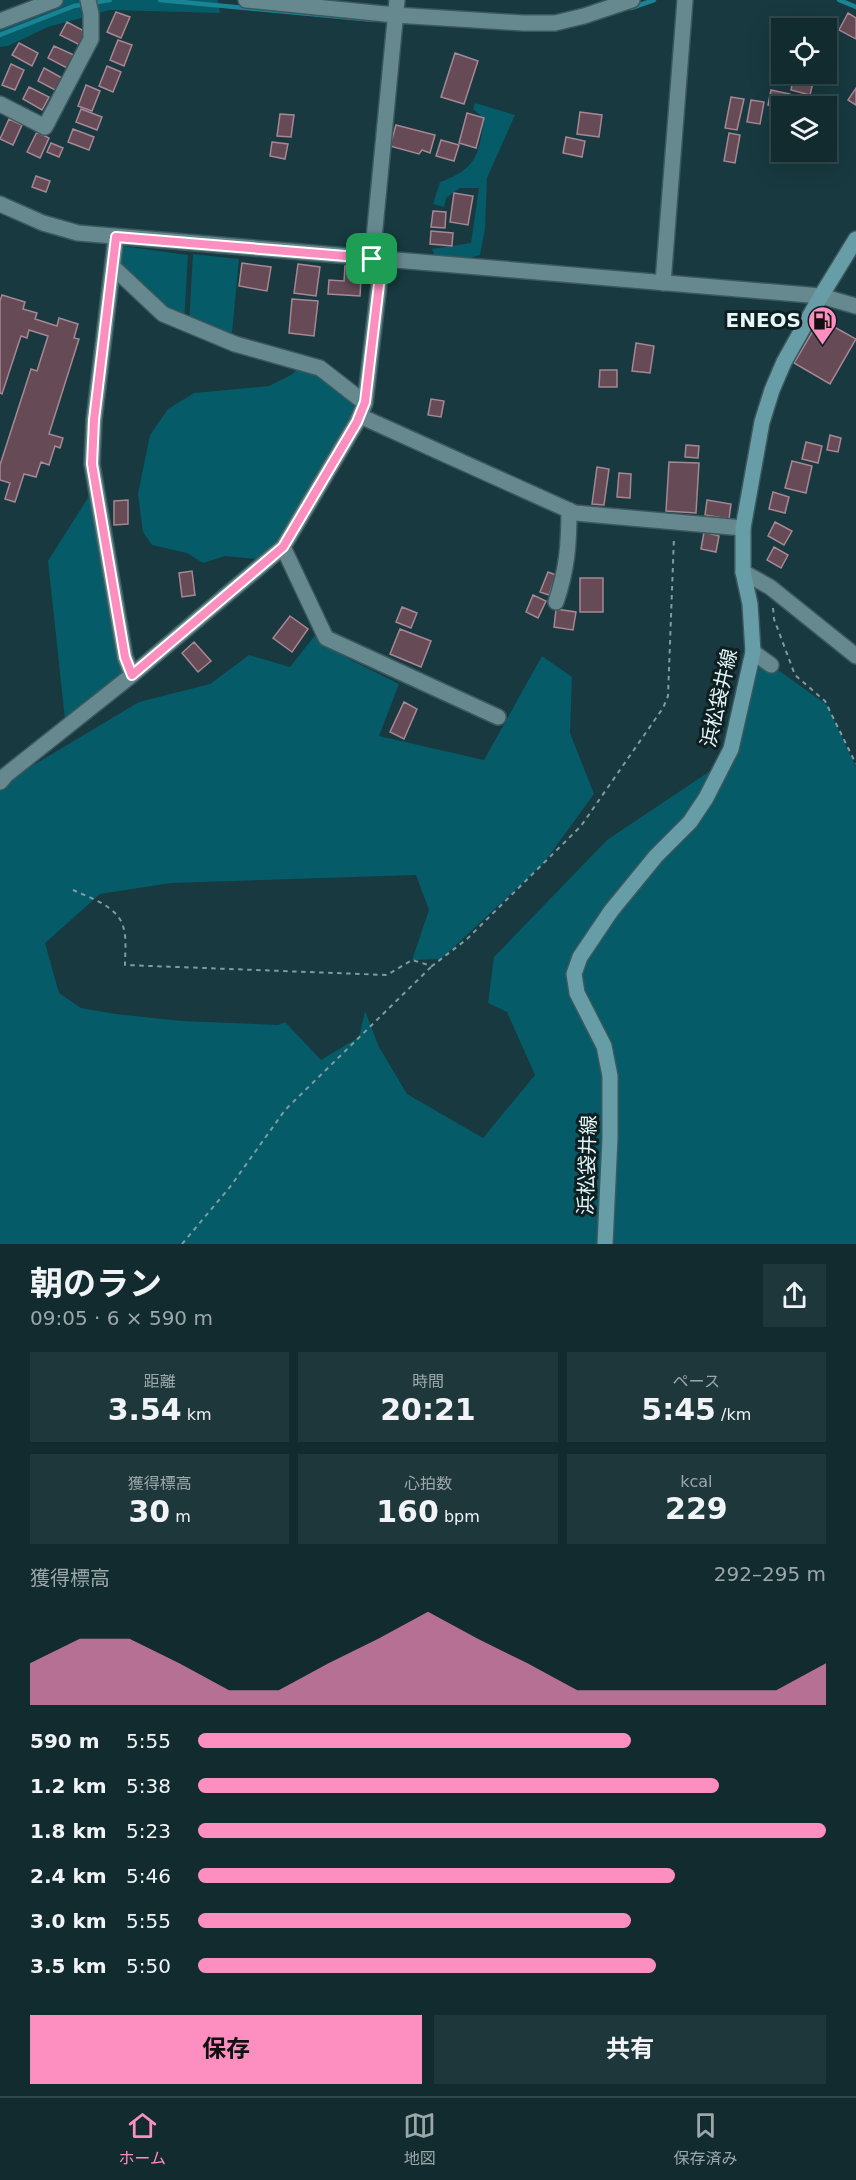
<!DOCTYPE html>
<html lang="ja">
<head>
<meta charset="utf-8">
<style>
	body { margin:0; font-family:"DejaVu Sans","Noto Sans JP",sans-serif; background:#1e373b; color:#f1f3f6; height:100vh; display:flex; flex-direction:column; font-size:22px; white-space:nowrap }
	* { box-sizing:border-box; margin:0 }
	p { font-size:20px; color:#9ca7aa }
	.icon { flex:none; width:33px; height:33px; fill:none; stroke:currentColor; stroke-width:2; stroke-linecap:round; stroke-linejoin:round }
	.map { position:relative; height:1244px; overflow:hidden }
	.side { display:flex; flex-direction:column; background:#112b2f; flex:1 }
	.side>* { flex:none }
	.tools { position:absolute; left:771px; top:18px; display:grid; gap:12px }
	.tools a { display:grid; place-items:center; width:66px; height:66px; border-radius:0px; background:#112b2f; box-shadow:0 6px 24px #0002,0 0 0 2px #30474b; font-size:30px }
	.pin { position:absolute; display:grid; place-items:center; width:51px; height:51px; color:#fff; margin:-26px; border-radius:12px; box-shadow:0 3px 9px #0006 }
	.round { display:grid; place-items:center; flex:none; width:63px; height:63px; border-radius:0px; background:#1e373b }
	.headline { display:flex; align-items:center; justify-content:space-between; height:102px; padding:0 30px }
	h1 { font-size:33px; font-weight:700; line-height:45px }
	.figures { display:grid; grid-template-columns:repeat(3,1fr); gap:9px; height:102px; padding:6px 30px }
	.figures div { display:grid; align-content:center; border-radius:0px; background:#1e373b; text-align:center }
	.figures b { font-size:30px; font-weight:700 }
	.figures small { font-size:16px; font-weight:400 }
	.figures p { font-size:16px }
	.chart { height:168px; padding:12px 30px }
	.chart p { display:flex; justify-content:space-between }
	.chart svg { width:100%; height:108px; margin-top:6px; fill:#fd8ec0; opacity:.7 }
	.primary-button { display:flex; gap:12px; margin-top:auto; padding:12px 30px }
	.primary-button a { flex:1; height:69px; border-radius:0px; background:#fd8ec0; color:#111; font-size:24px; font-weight:700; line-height:69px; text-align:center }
	.primary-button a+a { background:#1e373b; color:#f1f3f6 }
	ul { padding:0 30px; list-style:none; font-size:20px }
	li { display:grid; grid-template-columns:96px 72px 1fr; align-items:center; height:45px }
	li i { height:15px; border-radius:8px; background:#fd8ec0 }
	.dock { display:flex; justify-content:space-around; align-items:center; height:84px; border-top:2px solid #30474b; background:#112b2f; font-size:16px; color:#9ca7aa }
	.dock a { display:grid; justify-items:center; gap:3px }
	.dock .on { color:#fd8ec0 }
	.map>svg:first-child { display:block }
	.green { fill:#055b67 }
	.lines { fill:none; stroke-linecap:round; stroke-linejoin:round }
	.stream { stroke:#1a8494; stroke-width:4.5 }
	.building { fill:#664b56; stroke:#a68793; stroke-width:1.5 }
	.minor-casing { stroke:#3b585d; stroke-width:18 }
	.tertiary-casing { stroke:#3b585d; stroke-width:18 }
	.secondary-casing { stroke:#3b585d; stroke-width:18 }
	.path { stroke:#819ba0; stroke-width:2; stroke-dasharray:4.5 4.5; stroke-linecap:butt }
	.minor { stroke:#668990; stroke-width:15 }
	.tertiary { stroke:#668990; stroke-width:15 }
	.secondary { stroke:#679da7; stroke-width:15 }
	.route-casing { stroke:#fff; stroke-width:12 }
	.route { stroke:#fd8ec0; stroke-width:8 }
	.labels { text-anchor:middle; stroke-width:6; stroke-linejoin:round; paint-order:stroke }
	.poi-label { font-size:20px; font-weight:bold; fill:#e4f7fb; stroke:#0f1e20; text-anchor:end }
	.street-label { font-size:20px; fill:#e4f7fb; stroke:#0f1e20 }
</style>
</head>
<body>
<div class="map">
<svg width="856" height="1244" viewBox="0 0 856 1244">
	<rect width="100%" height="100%" fill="#17393f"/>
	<path class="green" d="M55,0h163l2,13 -110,-3 -62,17 -40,19 -8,1v-26z
		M475,103l40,12 -28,63 -2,51 -5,26 -11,3 -34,-2 -3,-7 39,-6 8,-55h-19l-14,10 -2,9 -11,-3 7,-22c37,-13 39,-28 44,-63l-11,-10z
		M115,245l73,10 -4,68 -71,-56z
		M193,254l46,5 -8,84 -42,-18z
		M302,362l63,41 -98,157 -42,-4 -22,7 -16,-10 -35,-8 -9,-13 -5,-38 12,-59 18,-26 26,-16 75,-7 24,-12z
		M96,485l36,190 -66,54 -18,-168z
		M316,634l31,24 52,26 -20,52 105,24 58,-104 30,21 -2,56 24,61 -51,70 -102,95 -29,1 17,-50 -13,-35 -245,8 -71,11 -55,49 14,50 22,15 34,6 67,7 96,4 7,-3 36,38 38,-23 6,-26 14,36 28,47 76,44 52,-63 -28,-63 -19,-9 6,-46 113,-117 118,-79 28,-109 74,53 29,62v477h-856v-459l139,-83 71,-18 39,-29 41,12z"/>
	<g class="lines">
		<path class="stream" d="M160,0l214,20
			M839,0l17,7
			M631,8l23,-8
			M0,35l74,-29 36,-6"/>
	</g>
	<path class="building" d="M116,12l14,5 -9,21 -14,-6z
		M848,13l8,5v21l-17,-9z
		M812,21l15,7h-18z
		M67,22l19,10 -6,13 -20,-10z
		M118,40l14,5 -8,21 -14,-6z
		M19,43l19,10 -6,13 -20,-11z
		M54,46l20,9 -7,13 -19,-10z
		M455,53l23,8 -14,43 -23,-7z
		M11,64l13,6 -9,20 -13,-5z
		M107,66l14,6 -8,20 -14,-6z
		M44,68l20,11 -7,12 -19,-10z
		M794,74h21l-5,21 -19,-5z
		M86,85l14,6 -8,20 -14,-5z
		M29,87l20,10 -7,13 -19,-11z
		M856,88v17l-8,-5z
		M771,90l19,4 -4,12 -18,-1z
		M731,97l13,2 -7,31 -12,-2z
		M751,100l13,2 -4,22 -13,-2z
		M81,109l21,8 -5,13 -21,-8z
		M580,112l22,3 -3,22 -22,-3z
		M467,113l17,5 -8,30 -17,-5z
		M280,114l14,1 -3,22 -14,-1z
		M9,119l13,6 -9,20 -13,-6z
		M396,125l39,10 -5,18 -8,-3 -3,4 -29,-8z
		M73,129l21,8 -5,13 -21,-8z
		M37,132l12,6 -9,20 -13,-6z
		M729,133l11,2 -5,28 -11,-2z
		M566,137l19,4 -3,16 -19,-4z
		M441,140l18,5 -5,16 -18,-5z
		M272,142l16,2 -3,15 -15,-3z
		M51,143l12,5 -4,9 -12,-5z
		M788,152h17v6l-17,-2z
		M36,176l14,5 -4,11 -14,-5z
		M454,193l19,3 -5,29 -18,-3z
		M433,211l13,1 -1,16 -14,-1z
		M431,231l22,2 -1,13 -22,-2z
		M242,263l29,4 -4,24 -28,-5z
		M298,264l22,3 -4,29 -22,-3z
		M345,266l12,1 -1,10 5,1 -1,18 -32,-2 1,-14 15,1z
		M2,295l23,7 -2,7 14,4 -2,6 22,7 2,-8 19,6 -4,14 5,1 -30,95 14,4 -3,10 -5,-2 -6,19 -8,-3 -5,15 -12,-3 -9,28 -10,-3 5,-16 -10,-3v-15l31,-96 6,2 11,-35 -19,-6 -2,8 -6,-2 -19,58 -2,-1v-92z
		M292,299l26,2 -4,35 -25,-3z
		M820,319l36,20 -26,45 -36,-21z
		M636,343l18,3 -4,27 -18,-2z
		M600,370h17v17h-18z
		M431,399l13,2 -3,16 -13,-2z
		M830,435l11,3 -3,14 -11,-2z
		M806,442l16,4 -4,17 -16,-4z
		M686,445l13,1 -1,12 -13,-1z
		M792,461l20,5 -6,27 -21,-5z
		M669,462l30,1 -3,50 -30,-2z
		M597,467l12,2 -5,36 -12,-1z
		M619,473l12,1 -1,24 -13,-1z
		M773,492l16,5 -4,16 -16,-4z
		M128,500v24l-14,1v-24z
		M707,500l24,4 -2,15 -24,-4z
		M775,522l17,9 -8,14 -16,-9z
		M704,532l15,4 -3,16 -15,-3z
		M774,547l14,8 -7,13 -14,-8z
		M192,571l3,24 -13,2 -3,-24z
		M548,572l8,3 -7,20 -9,-3z
		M580,578h23v34h-23z
		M533,595l13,6 -8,17 -12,-6z
		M402,607l15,6 -6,15 -15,-6z
		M556,609l20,3 -3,18 -19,-3z
		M290,616l18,13 -16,23 -19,-14z
		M400,629l31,12 -10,26 -31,-13z
		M194,642l17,19 -13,11 -16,-19z
		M404,702l13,7 -13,30 -14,-7z"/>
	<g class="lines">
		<defs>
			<path id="minor" d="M246,0l149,15 128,8h32l29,-7 48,-16
				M0,21l55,-21
				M0,104l45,23 46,-88v-25l-3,-14
				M116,237l-22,183 -2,44 33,193 7,18
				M372,259l25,-259
				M113,267l50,47 72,30 85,24 45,35
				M663,283l22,-283
				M360,416l215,97 168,15
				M283,547l43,91 172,79
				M743,572l27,15 86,69
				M556,602c11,-33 13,-57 13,-92
				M753,652l18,13
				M0,782l6,-7 126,-100 151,-128 74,-125 8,-19 17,-144"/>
			<path id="tertiary" d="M0,204l43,19 35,10 743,63 35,10"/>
			<path id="secondary" d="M605,1244l5,-106v-62l-6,-30 -27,-53 -3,-19 6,-17 31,-46 45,-55 34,-34 16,-24 25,-49 22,-97 -3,-48 -7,-32v-44l19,-106 10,-32 12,-28 37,-66 35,-57"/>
		</defs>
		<use href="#minor" class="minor-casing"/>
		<use href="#tertiary" class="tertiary-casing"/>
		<use href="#secondary" class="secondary-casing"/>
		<path class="path" d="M773,608l1,11 21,56 30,26 31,63
			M73,890c17,8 44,16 50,36 4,12 2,27 2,39l262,10 25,-15 20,6 35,-27 114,-113 82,-118 5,-12 6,-159
			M182,1244l48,-57 55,-77 147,-144"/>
		<use href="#minor" class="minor"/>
		<use href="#tertiary" class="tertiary"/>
		<use href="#secondary" class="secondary"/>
	</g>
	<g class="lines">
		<defs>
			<path id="route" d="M116,237l266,22 -17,143 -8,20 -74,125 -151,128 -7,-18 -33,-193 2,-44z"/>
		</defs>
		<use href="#route" class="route-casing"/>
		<use href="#route" class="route"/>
	</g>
	<defs>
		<symbol id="fuel-pin" viewBox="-11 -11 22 30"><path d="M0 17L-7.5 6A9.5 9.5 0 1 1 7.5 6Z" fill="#fd8ec0" stroke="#0f1e20"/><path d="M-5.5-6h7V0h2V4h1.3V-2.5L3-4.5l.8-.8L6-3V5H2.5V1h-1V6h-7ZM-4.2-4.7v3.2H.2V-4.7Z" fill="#111"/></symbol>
	</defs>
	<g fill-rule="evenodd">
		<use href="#fuel-pin" x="806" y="304" width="33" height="45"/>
	</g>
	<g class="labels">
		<g class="poi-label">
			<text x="801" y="327">ENEOS</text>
		</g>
		<g class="street-label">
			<text transform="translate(719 698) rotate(-77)" y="7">浜松袋井線</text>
			<text transform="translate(587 1165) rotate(-88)" y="7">浜松袋井線</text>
		</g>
	</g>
</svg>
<div class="tools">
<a><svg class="icon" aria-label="locate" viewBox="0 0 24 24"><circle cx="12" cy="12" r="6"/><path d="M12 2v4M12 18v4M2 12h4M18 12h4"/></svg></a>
<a><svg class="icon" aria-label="layers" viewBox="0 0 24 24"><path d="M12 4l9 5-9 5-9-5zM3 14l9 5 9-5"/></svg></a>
</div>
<div class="pin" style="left:372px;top:259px;background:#1e9e55"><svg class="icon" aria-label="arrive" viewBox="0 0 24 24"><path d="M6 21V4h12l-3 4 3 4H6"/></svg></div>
</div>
<section class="side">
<div class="headline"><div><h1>朝のラン</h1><p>09:05 · 6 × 590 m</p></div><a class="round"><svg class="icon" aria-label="share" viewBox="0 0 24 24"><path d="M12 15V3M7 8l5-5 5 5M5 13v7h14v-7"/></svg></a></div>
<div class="figures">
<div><p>距離</p><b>3.54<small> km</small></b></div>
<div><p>時間</p><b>20:21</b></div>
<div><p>ペース</p><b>5:45<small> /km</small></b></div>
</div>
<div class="figures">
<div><p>獲得標高</p><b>30<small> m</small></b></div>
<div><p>心拍数</p><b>160<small> bpm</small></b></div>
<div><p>kcal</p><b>229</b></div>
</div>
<div class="chart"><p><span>獲得標高</span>292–295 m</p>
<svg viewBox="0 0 160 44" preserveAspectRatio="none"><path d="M0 44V27L10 17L20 17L30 27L40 38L50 38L60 27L70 17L80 6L90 17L100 27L110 38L120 38L130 38L140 38L150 38L160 27V44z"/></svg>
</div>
<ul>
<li><b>590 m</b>5:55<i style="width:69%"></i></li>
<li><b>1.2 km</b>5:38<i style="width:83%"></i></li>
<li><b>1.8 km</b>5:23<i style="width:100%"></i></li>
<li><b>2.4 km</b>5:46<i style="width:76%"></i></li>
<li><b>3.0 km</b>5:55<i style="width:69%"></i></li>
<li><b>3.5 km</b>5:50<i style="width:73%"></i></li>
</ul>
<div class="primary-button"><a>保存</a><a>共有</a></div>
</section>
<nav class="dock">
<a class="on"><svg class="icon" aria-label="home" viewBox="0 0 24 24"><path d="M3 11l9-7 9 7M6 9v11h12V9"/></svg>ホーム</a>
<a><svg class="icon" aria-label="map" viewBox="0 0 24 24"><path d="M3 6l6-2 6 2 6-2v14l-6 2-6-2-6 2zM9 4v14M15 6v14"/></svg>地図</a>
<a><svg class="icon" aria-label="saved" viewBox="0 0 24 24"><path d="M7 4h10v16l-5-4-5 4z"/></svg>保存済み</a>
</nav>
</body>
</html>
